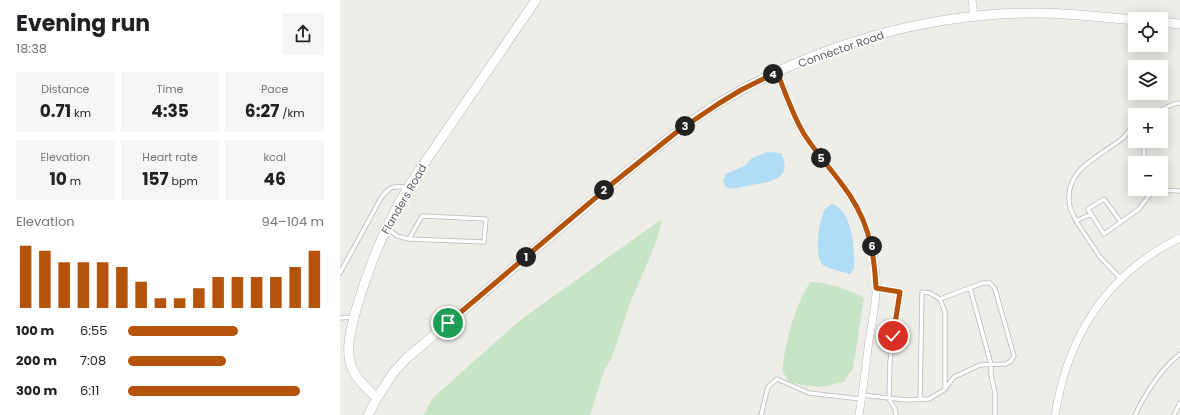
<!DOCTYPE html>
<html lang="en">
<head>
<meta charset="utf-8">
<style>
	body { margin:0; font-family:Poppins,sans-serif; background:#f6f6f6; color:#202124; height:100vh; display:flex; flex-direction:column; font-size:15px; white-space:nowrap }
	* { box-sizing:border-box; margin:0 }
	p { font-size:13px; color:#757577 }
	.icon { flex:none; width:22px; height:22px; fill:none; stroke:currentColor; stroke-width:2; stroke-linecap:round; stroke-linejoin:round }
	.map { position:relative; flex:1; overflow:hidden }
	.drawer { display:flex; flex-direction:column; background:#fff; width:340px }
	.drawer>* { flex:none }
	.fabs { position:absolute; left:788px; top:12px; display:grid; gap:8px }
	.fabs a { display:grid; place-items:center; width:40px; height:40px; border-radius:0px; background:#fff; box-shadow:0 2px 10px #0003; font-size:20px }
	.pin { position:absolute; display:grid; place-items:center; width:34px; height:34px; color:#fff; margin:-17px; border:2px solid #fff; border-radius:50%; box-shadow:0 1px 4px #0007 }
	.km { position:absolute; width:20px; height:20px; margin:-10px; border-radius:50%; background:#222; color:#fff; font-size:11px; line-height:20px; text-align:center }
	.round { display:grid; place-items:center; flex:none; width:42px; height:42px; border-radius:0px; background:#f6f6f6 }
	.headline { display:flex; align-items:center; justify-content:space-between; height:68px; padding:0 16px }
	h1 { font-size:22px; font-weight:700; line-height:30px }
	.figures { display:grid; grid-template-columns:repeat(3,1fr); gap:6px; height:68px; padding:4px 16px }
	.figures div { display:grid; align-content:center; border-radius:0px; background:#f6f6f6; text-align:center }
	.figures b { font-size:17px; font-weight:700 }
	.figures small { font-size:11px; font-weight:400 }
	.figures p { font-size:11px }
	.chart { height:112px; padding:8px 16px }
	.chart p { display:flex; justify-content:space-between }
	.chart svg { width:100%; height:72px; margin-top:4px; stroke:#b45309; stroke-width:6 }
	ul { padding:0 16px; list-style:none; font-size:13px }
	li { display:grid; grid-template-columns:64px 48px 1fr; align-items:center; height:30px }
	li i { height:10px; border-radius:5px; background:#b45309 }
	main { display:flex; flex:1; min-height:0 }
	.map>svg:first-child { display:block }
	.green { fill:#c8e4c7 }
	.water { fill:#b0dcf6 }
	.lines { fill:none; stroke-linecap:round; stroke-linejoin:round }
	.lane-casing { stroke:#b4b7ba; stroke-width:5 }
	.street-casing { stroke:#b4b7ba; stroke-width:8 }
	.secondary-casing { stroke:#b3b6ba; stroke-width:10 }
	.lane { stroke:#fff; stroke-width:3.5 }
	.street { stroke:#fff; stroke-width:7 }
	.secondary { stroke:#fff; stroke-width:9 }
	.route-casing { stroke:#fff; stroke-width:8 }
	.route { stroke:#b45309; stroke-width:5 }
	.labels { text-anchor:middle; stroke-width:3.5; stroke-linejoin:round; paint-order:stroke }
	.street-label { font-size:11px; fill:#5f6266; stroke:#fff }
</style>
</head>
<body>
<main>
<section class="drawer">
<div class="headline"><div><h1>Evening run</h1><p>18:38</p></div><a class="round"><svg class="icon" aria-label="share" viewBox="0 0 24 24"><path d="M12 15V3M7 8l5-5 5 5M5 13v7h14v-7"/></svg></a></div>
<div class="figures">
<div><p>Distance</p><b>0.71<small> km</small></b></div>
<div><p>Time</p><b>4:35</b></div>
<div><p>Pace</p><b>6:27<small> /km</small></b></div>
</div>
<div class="figures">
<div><p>Elevation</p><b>10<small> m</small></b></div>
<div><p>Heart rate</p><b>157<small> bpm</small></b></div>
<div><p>kcal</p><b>46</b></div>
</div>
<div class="chart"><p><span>Elevation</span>94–104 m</p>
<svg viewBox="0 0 160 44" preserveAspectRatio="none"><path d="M5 44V6M15 44V9M25 44V16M35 44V16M45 44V16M55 44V19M65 44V28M75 44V38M85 44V38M95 44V32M105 44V25M115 44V25M125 44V25M135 44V25M145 44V19M155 44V9"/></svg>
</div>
<ul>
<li><b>100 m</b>6:55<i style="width:56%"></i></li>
<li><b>200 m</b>7:08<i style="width:50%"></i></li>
<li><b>300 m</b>6:11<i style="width:88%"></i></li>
</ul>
</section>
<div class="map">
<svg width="840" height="415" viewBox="0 0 840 415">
	<rect width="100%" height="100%" fill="#efede7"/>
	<path class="green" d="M322,219l-5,21 -26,61 -19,56 -8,14 -14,44h-166l8,-16 87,-78z
		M470,282c16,0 40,8 54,16l-11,70 -9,14 -23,5 -19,-2 -13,-3 -7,-12c4,-30 12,-62 28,-88z"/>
	<path class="water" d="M428,152l13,1c13,26 -11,29 -30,32 -7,1 -16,5 -22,3 -4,-1 -5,-4 -6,-7l3,-7 18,-8 8,-8z
		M492,204c21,6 23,48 22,65l-4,5c-5,-1 -23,-6 -27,-9 -10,-8 -4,-48 3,-57 2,-1 4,-2 6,-4z"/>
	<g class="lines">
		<defs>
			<path id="lane" d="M808,115l26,-11 6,-1
				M804,141v22
				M818,189l2,1 20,1
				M751,214l-15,7 24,36 21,22
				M736,221c-2,-5 -5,-10 -6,-14 -8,-38 30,-50 53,-69 4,-4 7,-10 12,-14
				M781,222l-17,-23 -16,10 16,25 35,-25 15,-20
				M47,228l10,8 12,3 75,3 2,-23 -64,-3 -13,23
				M0,273l41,-75c9,-12 11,-12 26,-11
				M536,288l24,4 -7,44 -3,25 -1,38 6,10 1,6
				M630,288l21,76v11l4,18v22
				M600,299l5,13v77
				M0,318l13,-1
				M522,395l44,5 23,-1 15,-9 10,-13 26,-12 26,-1 5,-3 3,-5 -19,-67 -5,-6h-7l-43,16 -10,-6 -8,-1 -2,107
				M421,415l7,-28 9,-8 32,14 52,6
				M795,415c11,-23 25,-45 45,-61
				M834,415l6,-12"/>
			<path id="street" d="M632,0l2,16
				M437,72c8,20 15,42 26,61 15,24 35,43 49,66 16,26 26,63 24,93 -1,16 -4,32 -7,48 -3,25 -6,50 -10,75
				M715,415c13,-80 51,-141 125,-177"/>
			<path id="secondary" d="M821,22l19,2
				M37,398l16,-25 14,-15 236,-200c25,-19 50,-39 76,-55 94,-57 206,-90 316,-90 34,0 67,4 100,7
				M28,415l9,-17c-11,-10 -24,-22 -27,-36 -4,-17 2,-36 6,-52 13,-45 30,-86 54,-126l126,-184"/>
		</defs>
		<use href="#lane" class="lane-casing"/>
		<use href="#street" class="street-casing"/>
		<use href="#secondary" class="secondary-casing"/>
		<use href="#lane" class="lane"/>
		<use href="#street" class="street"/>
		<use href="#secondary" class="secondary"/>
	</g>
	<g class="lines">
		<defs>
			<path id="route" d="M108,323l165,-140 65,-52 40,-27 23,-14 36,-18c8,20 16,44 27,62 11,17 24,32 37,49 26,33 33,64 35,105l24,4 -7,44"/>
		</defs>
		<use href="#route" class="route-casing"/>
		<use href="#route" class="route"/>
	</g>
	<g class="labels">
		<g class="street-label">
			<text transform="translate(501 49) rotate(-19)" y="4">Connector Road</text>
			<text transform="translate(64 199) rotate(-60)" y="4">Flanders Road</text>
		</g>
	</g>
</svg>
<div class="fabs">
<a><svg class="icon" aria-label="locate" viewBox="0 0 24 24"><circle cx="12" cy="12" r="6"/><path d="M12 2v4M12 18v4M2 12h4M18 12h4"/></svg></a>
<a><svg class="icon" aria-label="layers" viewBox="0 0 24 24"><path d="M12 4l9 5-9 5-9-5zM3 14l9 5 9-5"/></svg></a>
<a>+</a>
<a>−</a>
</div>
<div class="pin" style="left:108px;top:323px;background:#1e9e55"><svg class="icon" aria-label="arrive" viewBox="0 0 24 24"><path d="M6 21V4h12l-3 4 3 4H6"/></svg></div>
<div class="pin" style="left:553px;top:336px;background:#d93025"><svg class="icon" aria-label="check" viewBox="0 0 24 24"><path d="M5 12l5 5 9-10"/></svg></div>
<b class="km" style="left:186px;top:257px">1</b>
<b class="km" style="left:264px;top:190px">2</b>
<b class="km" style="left:345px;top:126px">3</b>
<b class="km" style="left:433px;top:74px">4</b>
<b class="km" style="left:481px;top:158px">5</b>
<b class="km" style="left:532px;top:246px">6</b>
</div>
</main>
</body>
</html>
